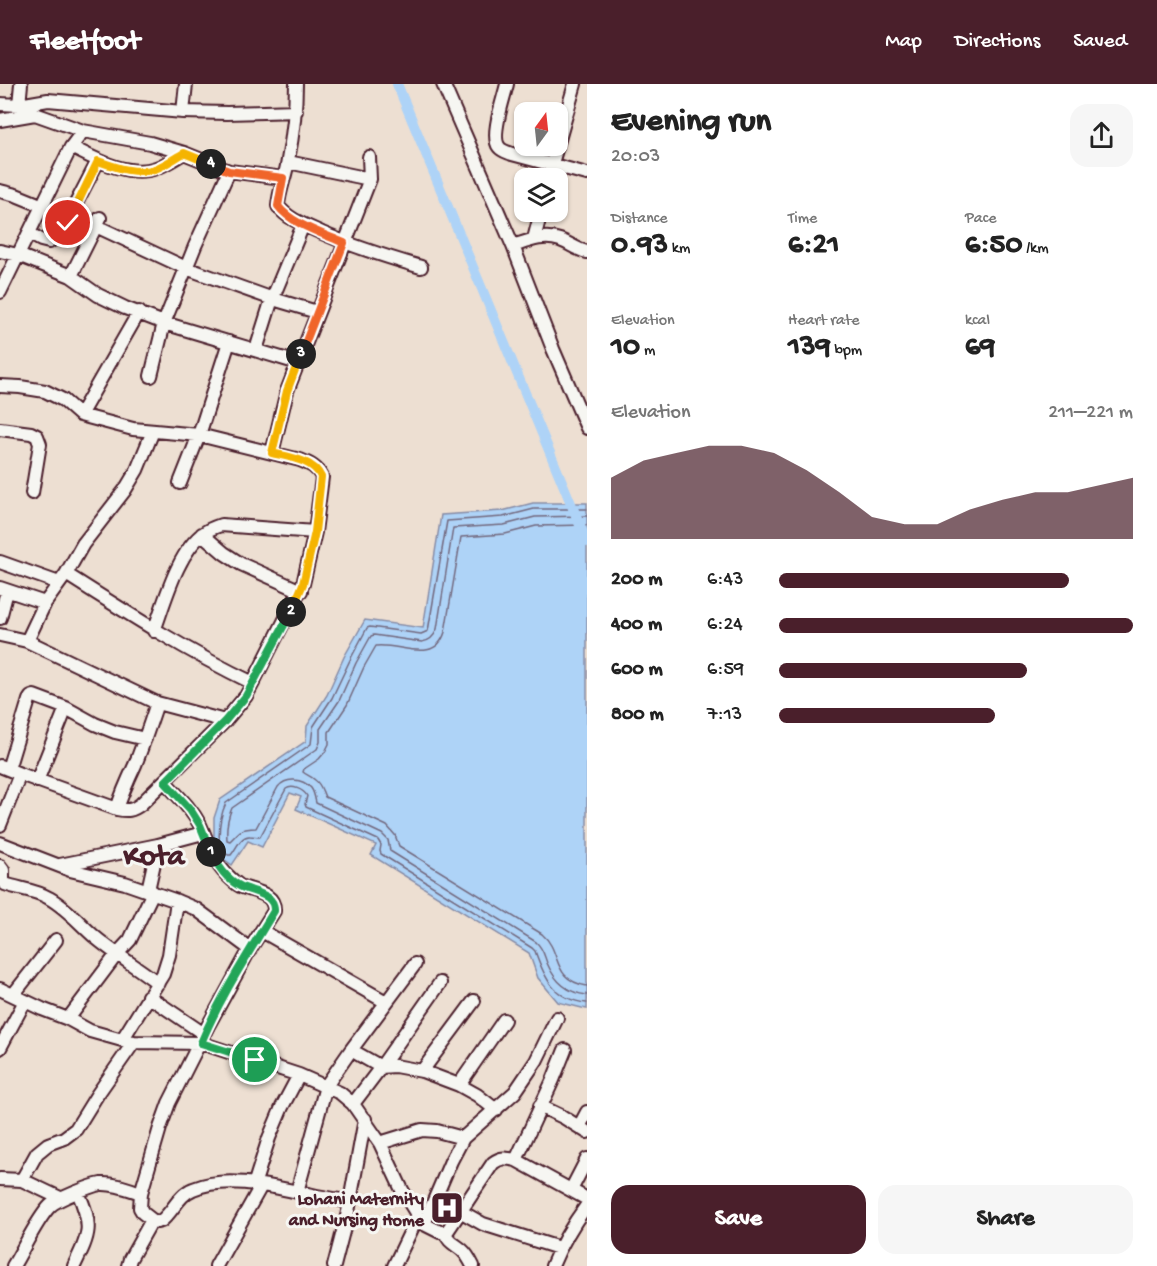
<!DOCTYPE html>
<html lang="en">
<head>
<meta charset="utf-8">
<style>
	body { margin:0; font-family:"Gochi Hand",sans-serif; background:#f6f6f6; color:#222; height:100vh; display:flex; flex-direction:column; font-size:22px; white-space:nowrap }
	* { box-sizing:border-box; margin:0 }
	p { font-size:20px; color:#767676 }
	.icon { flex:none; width:33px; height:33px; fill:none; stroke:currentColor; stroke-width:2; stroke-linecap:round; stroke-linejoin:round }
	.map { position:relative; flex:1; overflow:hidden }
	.panel { display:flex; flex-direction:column; background:#fff; width:570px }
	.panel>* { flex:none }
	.needle { width:39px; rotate:15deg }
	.tools { position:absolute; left:514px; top:18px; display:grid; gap:12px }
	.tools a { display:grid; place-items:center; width:54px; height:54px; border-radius:12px; background:#fff; box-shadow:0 2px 4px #0004; font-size:30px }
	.pin { position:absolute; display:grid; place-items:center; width:51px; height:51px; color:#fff; margin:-26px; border:3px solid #fff; border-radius:50%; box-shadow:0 2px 6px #0007 }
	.km { position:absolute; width:30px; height:30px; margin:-15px; border-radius:50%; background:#222; color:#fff; font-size:16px; line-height:30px; text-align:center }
	.round { display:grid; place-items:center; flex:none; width:63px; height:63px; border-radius:18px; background:#f6f6f6 }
	.headline { display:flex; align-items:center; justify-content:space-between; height:102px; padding:0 24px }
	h1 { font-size:33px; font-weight:800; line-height:45px }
	.stats { display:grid; grid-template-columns:repeat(3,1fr); gap:9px; height:102px; padding:6px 24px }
	.stats div { display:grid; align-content:center }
	.stats b { font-size:30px; font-weight:800 }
	.stats small { font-size:16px; font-weight:400 }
	.stats p { font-size:16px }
	.chart { height:168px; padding:12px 24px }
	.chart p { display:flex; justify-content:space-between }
	.chart svg { width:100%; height:108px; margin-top:6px; fill:#4a1f2b; opacity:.7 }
	.cta { display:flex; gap:12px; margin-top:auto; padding:12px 24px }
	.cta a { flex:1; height:69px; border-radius:18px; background:#4a1f2b; color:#fff; font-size:24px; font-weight:800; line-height:69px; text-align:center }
	.cta a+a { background:#f6f6f6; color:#222 }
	ul { padding:0 24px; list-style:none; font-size:20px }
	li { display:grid; grid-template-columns:96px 72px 1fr; align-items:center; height:45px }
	li i { height:15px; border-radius:8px; background:#4a1f2b }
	header { display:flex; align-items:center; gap:36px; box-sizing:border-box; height:84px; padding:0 30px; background:#4a1f2b; color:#fff }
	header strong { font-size:28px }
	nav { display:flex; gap:33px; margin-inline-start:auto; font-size:21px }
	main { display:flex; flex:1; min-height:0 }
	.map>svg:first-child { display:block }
	.water { fill:#aed3f7; stroke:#868ba5; stroke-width:1.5 }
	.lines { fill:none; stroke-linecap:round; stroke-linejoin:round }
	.shore { stroke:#72677d; stroke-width:1.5 }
	.canal { stroke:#aed3f7; stroke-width:10 }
	.minor-casing { stroke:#4a1f2b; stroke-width:16 }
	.minor { stroke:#f6f6f2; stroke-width:12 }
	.split-1-casing { stroke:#fff; stroke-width:12 }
	.split-2-casing { stroke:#fff; stroke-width:12 }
	.split-3-casing { stroke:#fff; stroke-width:12 }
	.split-4-casing { stroke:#fff; stroke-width:12 }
	.split-5-casing { stroke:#fff; stroke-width:12 }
	.split-1 { stroke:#22a559; stroke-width:8 }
	.split-2 { stroke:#22a559; stroke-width:8 }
	.split-3 { stroke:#f5b400; stroke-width:8 }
	.split-4 { stroke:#f0652b; stroke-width:8 }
	.split-5 { stroke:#f5b400; stroke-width:8 }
	.labels { text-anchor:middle; stroke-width:6; stroke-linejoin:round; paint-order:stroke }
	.poi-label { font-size:18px; font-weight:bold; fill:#4a1f2b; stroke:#f6f6f2; text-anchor:end }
	.town-label { font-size:30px; font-weight:bold; fill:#4a1f2b; stroke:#f6f6f2 }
</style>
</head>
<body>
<header>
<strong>Fleetfoot</strong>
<nav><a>Map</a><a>Directions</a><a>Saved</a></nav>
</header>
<main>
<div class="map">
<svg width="587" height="1182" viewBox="0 0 587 1182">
	<rect width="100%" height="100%" fill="#eddfd2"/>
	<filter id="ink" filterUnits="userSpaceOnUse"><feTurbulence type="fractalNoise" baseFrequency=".0167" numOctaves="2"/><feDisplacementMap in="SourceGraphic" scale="12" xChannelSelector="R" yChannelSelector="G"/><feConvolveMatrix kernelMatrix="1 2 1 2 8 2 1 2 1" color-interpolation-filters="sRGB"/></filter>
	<g filter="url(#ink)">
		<path class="water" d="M533,419h54v506l-5,-1 -24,-6 -20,-24 -9,-25 -158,-98 5,-10 -80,-36 5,-12 -11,-4 -28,54 -14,-6 -16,24 -18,-13v-34l6,-18 86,-59 1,-15 20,-31 17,-38 21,-37 58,8 18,-113 61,-4z"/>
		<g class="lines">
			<path class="shore" d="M587,425h-53l-31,8 -56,4 -19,110 -7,3 -51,-7 -3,1 -17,32 -18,38 -19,29 -2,17 -85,59c-7,15 -8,29 -6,46l8,6h3c5,-6 10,-20 19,-19 3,0 7,1 10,1l26,-48c6,-4 17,0 21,7l-2,8 1,3 72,33 3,5 -1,6 1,3 151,94 3,3c10,28 19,49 52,52
				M587,432l-52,1 -31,8 -51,3 -16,101c-3,8 -7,12 -15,13l-48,-7 -3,1 -15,27 -17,38 -19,28v13l-3,7 -85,59c-5,11 -6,20 -5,32l3,1c12,-12 9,-12 26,-13l22,-41c8,-10 24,-9 33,1 3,4 4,10 5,15l66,31 6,6 2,11 146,91c7,6 8,13 11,21 8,19 20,30 40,32
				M587,441l-51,1 -31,8 -44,3 -16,95c-10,33 -45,11 -69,14l-12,21 -17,38 -18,27v12l-4,8 -6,7 -15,10 -1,3c3,3 8,4 12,8 6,4 7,11 10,17l62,29 8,9 4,11 143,88c21,18 8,45 45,52"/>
			<path class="canal" d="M397,0l190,458"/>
			<defs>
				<path id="minor" d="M296,0c0,26 -3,50 -8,76 -2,16 -9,30 -10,46 10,14 29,20 44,27 32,14 65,24 99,34
					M443,0l70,162 40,103 34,79
					M507,0c-3,14 -17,52 -8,63 3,4 8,5 13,7l75,20
					M0,20l19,1 29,-5 135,12 44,1 69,-2
					M19,21l2,-21
					M183,28l3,-28
					M0,36l35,-6 48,17 67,12 34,10 45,18 54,7
					M558,59l17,-59
					M71,63c24,12 57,31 85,21 9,-3 19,-10 28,-15
					M288,78l82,17
					M548,94l9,-32
					M0,107l16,4 27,11
					M96,142l90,42 87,31 44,13
					M30,150l11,6 8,2 10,-6 39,-75
					M534,155l7,-27
					M513,162c15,-5 31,-12 47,-6 11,4 15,9 27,12
					M0,167l18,4 53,21 27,19 27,13 39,15 134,40
					M71,192l29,-58
					M0,208l71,-145 12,-16
					M256,266l15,-48 32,-77
					M151,292l13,-53 31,-77 34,-75
					M0,302l20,1 25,4 18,9 17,15 53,14 66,6 101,25c10,4 17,7 22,17l-7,55 -12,52 -50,99 -7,13 -21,25 -84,83c-9,7 -14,7 -24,5l-97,-35 -20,-8
					M80,331l59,-103
					M0,345l31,4 6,3 3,8 -8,49
					M272,369l15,-62 83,-212 -1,-22
					M180,399l19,-48 30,-93
					M202,450l22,19 17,11 60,27
					M0,478l59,21
					M66,490c61,39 122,78 187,109
					M0,504l45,15
					M0,534l7,-27
					M154,547c11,-30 24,-80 50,-98 5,-4 11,-6 17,-8l94,7
					M0,551l27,6 130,62 68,18
					M27,557l18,-38 21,-29 17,-30 42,-54 12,-20 16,-39
					M8,685l21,-69 2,-3 3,-1 32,12 29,16 20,8 30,7
					M37,697l29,-73
					M165,698c12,13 26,26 35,43 8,17 12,35 26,49 4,4 9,9 14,12 13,6 35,6 34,25l-24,38 -41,75 -40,79 -9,25 -19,65 -1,15 3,5 9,7 5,2 4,-1c12,-9 17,-26 32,-32 36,-16 88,0 124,7 11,2 22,4 32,5
					M117,725c5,-16 11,-29 18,-44 8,-20 15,-41 22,-62
					M0,741l20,-51
					M0,759l70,27 55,13 52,18 19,8 54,40
					M60,781l98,-20 45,-12
					M0,782l3,4v12l2,2c14,5 31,6 44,14 18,10 31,26 46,39 20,17 42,30 63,46
					M148,806l10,-45
					M262,847l124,71
					M0,905l42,20 26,10 22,12 32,9 12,2 67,1 98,32 41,18 13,11 27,39 22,47 16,26 6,8 16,8h5l3,-2 45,-67c8,-6 13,-5 23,-3l71,39
					M13,911l43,-55
					M148,912l56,38
					M68,935l49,-65 13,-14 23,-48
					M122,956l41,-66 6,-19 8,-54
					M0,964l25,-47
					M351,966l30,17 14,-1 27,5 37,14 18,10 19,15
					M422,987l52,-70
					M459,1001l45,-65
					M353,1020l28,-37 59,-84
					M540,1022l23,11 24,15
					M579,1043l8,-15
					M380,1059l42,-13 15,1 26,7
					M516,1076l37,-80 12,-30
					M0,1095l22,1 38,18
					M22,1096l15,-27 11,-9 16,-6 12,-9 21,-34 37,-53
					M254,1101l15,-47 13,-31 17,-32
					M571,1106l16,-31
					M297,1108l29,-106 25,-36 64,-86
					M460,1127l23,13 76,24
					M424,1140l27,-63 12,-23 52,-46 21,-31 21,-43
					M445,1148c3,10 10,12 17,18 5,4 8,10 11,16
					M13,1182c10,-16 24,-47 37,-60 7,-7 40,-20 51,-22 13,-1 28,5 40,9
					M74,1182c16,-33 19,-39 4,-74
					M128,1182l2,-7 22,-39
					M216,1182l45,-80
					M334,1182l14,-54 17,-93
					M394,1182l24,-50
					M552,1182c9,-22 21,-42 35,-61"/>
			</defs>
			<use href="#minor" class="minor-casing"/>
			<use href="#minor" class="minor"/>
		</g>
	</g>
	<g class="lines" filter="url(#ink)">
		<defs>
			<path id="split-1" d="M211,768c6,13 15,26 27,33 13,8 37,7 36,26 -26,43 -54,86 -73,132l54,17"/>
			<path id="split-2" d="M211,768l-11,-27 -10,-16 -25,-27 60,-61 21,-25 45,-84"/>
			<path id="split-3" d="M291,528l12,-28 12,-52 6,-55c-7,-17 -32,-20 -49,-24l15,-62 14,-37"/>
			<path id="split-4" d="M211,80l18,7 54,7 -5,28c13,18 46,28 66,37l-43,111"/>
			<path id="split-5" d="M68,139l30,-62c17,6 38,14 57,8 10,-4 20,-11 29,-16l27,11"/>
		</defs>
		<use href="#split-1" class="split-1-casing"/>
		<use href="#split-2" class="split-2-casing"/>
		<use href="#split-3" class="split-3-casing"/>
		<use href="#split-4" class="split-4-casing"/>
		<use href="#split-5" class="split-5-casing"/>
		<use href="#split-1" class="split-1"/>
		<use href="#split-2" class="split-2"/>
		<use href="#split-3" class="split-3"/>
		<use href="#split-4" class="split-4"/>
		<use href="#split-5" class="split-5"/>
	</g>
	<defs>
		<symbol id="hospital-square" viewBox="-11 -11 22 22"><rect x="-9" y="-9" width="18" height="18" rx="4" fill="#4a1f2b" stroke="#f6f6f2"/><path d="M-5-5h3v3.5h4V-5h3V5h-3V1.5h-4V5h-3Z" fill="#fff"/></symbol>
	</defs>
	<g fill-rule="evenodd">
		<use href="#hospital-square" x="428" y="1105" width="38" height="38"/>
	</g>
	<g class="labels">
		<g class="poi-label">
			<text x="424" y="1120">Lohani Maternity<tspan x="424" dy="21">and Nursing Home</tspan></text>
		</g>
		<g class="town-label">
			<text x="154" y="780">Kota</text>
		</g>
	</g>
</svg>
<div class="tools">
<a><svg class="needle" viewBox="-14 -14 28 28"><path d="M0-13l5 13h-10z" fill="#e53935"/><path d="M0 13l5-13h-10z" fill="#767676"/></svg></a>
<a><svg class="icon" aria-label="layers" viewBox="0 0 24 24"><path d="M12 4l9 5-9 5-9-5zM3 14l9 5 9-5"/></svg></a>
</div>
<div class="pin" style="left:255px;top:976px;background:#1e9e55"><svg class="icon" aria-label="arrive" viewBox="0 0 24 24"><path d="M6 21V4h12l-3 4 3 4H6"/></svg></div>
<div class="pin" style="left:68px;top:139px;background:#d93025"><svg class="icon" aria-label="check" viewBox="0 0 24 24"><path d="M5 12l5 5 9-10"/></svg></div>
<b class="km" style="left:211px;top:768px">1</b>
<b class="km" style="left:291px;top:528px">2</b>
<b class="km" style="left:301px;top:270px">3</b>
<b class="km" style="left:211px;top:80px">4</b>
</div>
<section class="panel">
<div class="headline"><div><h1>Evening run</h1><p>20:03</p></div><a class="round"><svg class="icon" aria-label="share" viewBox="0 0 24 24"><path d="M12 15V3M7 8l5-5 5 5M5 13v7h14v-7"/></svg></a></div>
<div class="stats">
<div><p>Distance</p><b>0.93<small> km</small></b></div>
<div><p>Time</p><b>6:21</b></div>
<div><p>Pace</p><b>6:50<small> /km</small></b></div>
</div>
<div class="stats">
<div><p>Elevation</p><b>10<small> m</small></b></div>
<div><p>Heart rate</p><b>139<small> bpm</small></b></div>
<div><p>kcal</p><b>69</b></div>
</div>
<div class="chart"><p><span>Elevation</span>211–221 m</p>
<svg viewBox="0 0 160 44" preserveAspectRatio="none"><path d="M0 44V19L10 12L20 9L30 6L40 6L50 9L60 16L70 25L80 35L90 38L100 38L110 32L120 28L130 25L140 25L150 22L160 19V44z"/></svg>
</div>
<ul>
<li><b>200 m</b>6:43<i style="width:82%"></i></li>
<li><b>400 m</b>6:24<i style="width:100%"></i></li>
<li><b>600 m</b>6:59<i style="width:70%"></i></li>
<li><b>800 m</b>7:13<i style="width:61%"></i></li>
</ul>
<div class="cta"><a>Save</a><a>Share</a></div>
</section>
</main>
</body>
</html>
